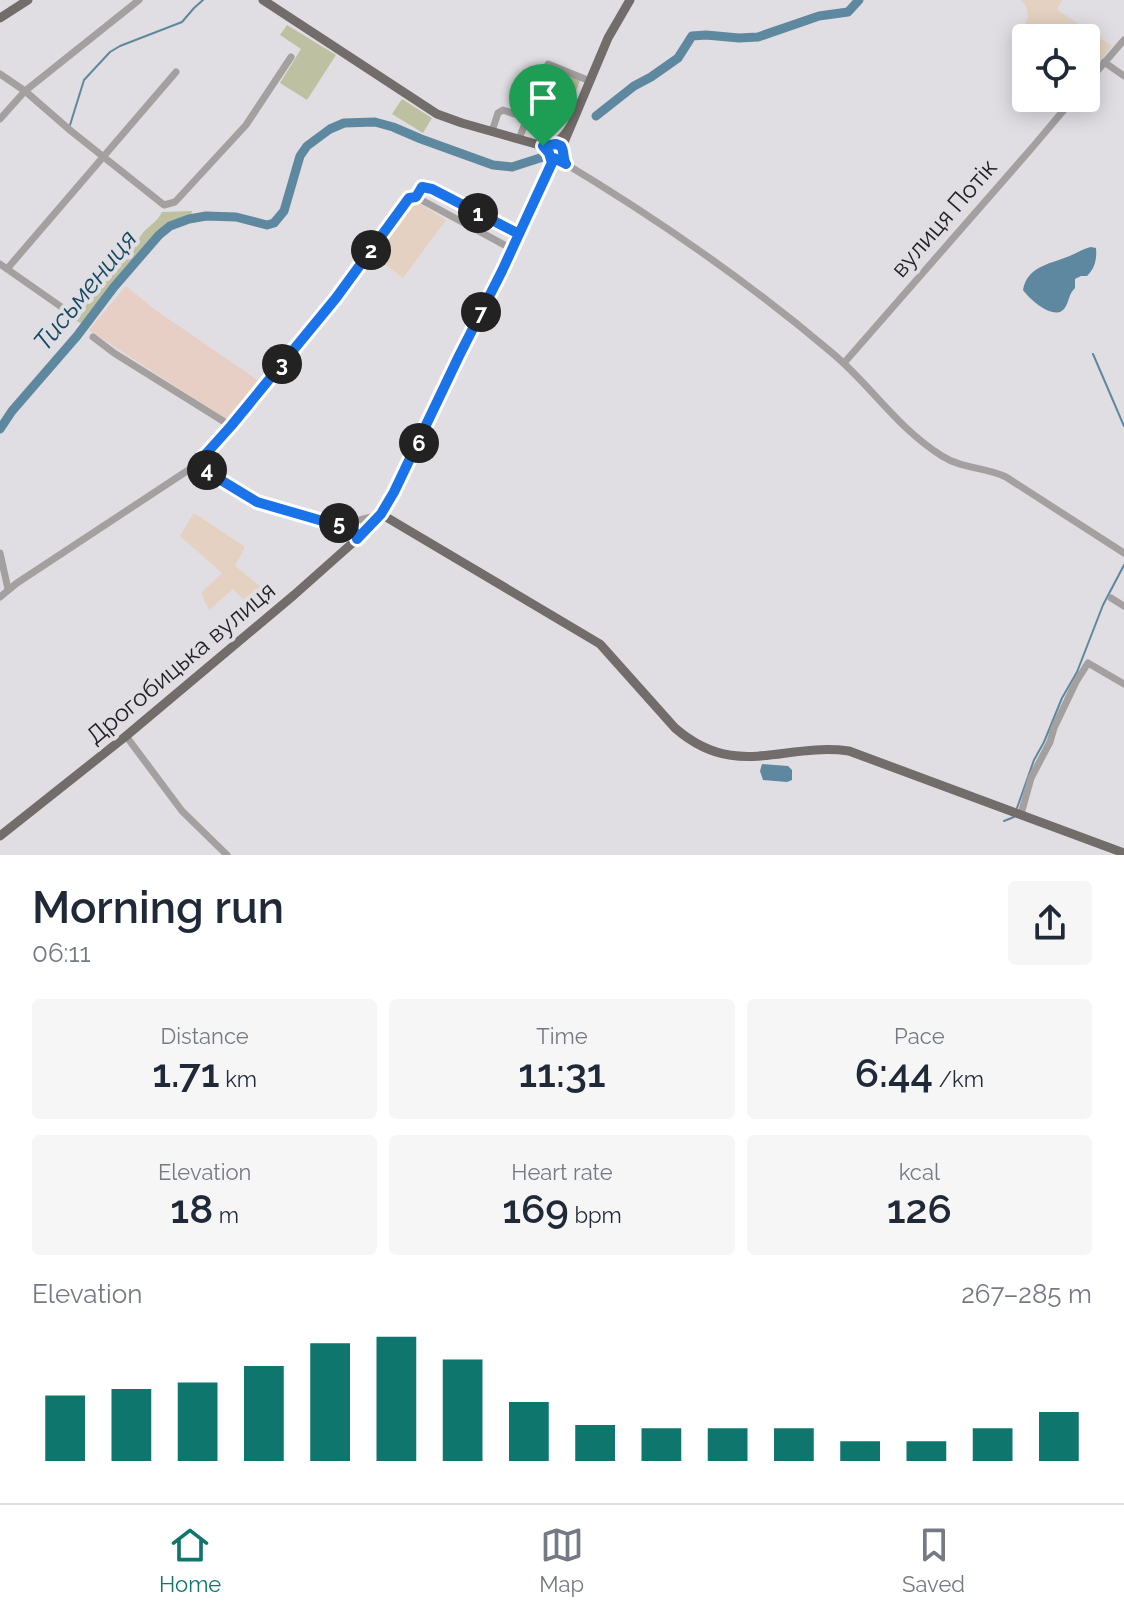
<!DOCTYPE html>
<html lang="en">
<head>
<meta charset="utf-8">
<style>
	body { margin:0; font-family:Raleway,sans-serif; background:#f6f6f7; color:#1f2937; height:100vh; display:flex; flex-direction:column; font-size:30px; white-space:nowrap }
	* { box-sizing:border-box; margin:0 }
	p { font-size:26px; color:#747a83 }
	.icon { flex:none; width:44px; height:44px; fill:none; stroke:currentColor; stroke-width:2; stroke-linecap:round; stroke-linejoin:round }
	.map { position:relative; height:855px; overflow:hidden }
	.panel { display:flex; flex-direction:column; background:#fff; flex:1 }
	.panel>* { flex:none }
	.buttons { position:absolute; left:1012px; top:24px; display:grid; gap:16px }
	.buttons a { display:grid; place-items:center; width:88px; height:88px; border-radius:8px; background:#fff; box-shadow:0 4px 20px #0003; font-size:40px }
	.pin { position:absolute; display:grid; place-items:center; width:68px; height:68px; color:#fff; margin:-82px -34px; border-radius:50% 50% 50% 0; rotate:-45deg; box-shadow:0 0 8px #0007 }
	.pin .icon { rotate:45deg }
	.km { position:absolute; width:40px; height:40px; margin:-20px; border-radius:50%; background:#222; color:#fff; font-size:22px; line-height:40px; text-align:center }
	.round { display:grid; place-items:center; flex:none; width:84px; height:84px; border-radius:8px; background:#f6f6f7 }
	.head { display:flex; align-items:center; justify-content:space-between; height:136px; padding:0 32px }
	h1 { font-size:44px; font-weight:600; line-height:60px }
	.figures { display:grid; grid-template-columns:repeat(3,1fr); gap:12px; height:136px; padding:8px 32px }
	.figures div { display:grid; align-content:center; border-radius:8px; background:#f6f6f7; text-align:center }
	.figures b { font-size:40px; font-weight:600 }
	.figures small { font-size:22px; font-weight:400 }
	.figures p { font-size:22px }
	.chart { height:224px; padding:16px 32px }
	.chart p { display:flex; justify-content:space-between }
	.chart svg { width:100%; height:144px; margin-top:8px; stroke:#0f766e; stroke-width:6 }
	.tabs { display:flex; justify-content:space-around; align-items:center; height:112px; border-top:2px solid #e0e1e3; background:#fff; font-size:22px; color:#747a83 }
	.tabs a { display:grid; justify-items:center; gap:4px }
	.tabs .active { color:#0f766e }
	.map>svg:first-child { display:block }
	.commercial { fill:#e4d1c1 }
	.medical { fill:#e7cfc6 }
	.green { fill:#bec1a1 }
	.water { fill:#5e889f }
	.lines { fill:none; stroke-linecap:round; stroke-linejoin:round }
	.stream { stroke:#5e889f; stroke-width:2 }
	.river { stroke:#5e889f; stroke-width:9 }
	.minor { stroke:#a3a09f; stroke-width:7 }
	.major { stroke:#726d6a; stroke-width:9 }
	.route-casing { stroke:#fff; stroke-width:16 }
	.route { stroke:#1a73e8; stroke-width:10 }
	.labels { text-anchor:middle; stroke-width:8; stroke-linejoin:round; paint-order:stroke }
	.street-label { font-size:24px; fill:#222123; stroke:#e0dde3 }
	.water-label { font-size:26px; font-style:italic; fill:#124963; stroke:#e0dde3 }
</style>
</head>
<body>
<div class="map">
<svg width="1124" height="855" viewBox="0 0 1124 855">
	<rect width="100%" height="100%" fill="#e0dde3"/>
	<path class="commercial" d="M1021,0h41l-5,10 55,36 -18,21 -8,-5v-24h-46l-17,-9 4,-9 1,-7 -2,-7z
		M416,201l30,19 -43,58 -31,-23 37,-51z
		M194,513l51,34 -10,19 40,32 -18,16 -24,-25 -24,21 -8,-17 21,-20 -42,-37z"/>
	<path class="medical" d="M126,286l28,23 108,74 -31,40 -142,-93z"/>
	<path class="green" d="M287,25l49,30 -29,45 -27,-17 21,-34 -21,-14z
		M549,66l32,12 -16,42 -32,-12z
		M402,99l30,19 -9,15 -31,-19z
		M192,211l-1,5 -22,6 -13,10 -45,53 -28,39 -7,-3v-5l62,-74c4,-14 18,-17 24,-30z"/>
	<path class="water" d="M1091,247l5,1c1,11 -1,20 -9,28h-6l-6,3v9c-6,6 -5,10 -9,18 -9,18 -36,-6 -43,-16 4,-23 26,-26 44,-33 9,-3 15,-8 24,-10z
		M762,764l26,2 4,4v10l-5,2 -24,-2 -3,-9z"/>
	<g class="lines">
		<path class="stream" d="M70,125l14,-45 26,-28 10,-6 62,-24 12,-14 9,-8
			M1093,354l31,72
			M1017,808l17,-48 10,-18 18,-44 15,-26 26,-67 21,-40
			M1004,821l10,-4"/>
		<path class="river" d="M596,116l38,-30 17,-9 27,-19 14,-22 14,-1 33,3 19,-1 61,-21 29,-4 11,-12
			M0,429l12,-18 65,-75 37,-49 45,-52 11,-9 19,-7 17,-3 30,1 31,8 7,-2 10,-12 16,-55 7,-10 23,-17 14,-6 31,-1 18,5 28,12 72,26 19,2 31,-10"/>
		<path class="minor" d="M1104,62l20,14
			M0,74l25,17 46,40 93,74 11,-3 71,-77 45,-68
			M1086,84l38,-44
			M0,119l25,-28 114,-91
			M492,131l6,-18 5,-3 11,4 9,-24
			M519,139l29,-75 42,17
			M556,158c97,58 189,121 275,194 40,33 65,75 111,104 20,13 43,11 64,21l118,76
			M416,197l96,52
			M0,264l70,49
			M7,269l169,-197
			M93,337l21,16 117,73
			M844,363l187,-214 43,-51
			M196,465l35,-39 105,-128 73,-100 7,-1 6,-10 10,2 87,45
			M0,553l8,36
			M0,597l17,-14 179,-118 61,37 48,15 33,6 18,-2 23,-6
			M1111,598l13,8
			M126,736l56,75 45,44
			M1021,814l10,-36 19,-36 4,-14 22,-46 12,-19 36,21"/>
		<path class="major" d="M263,0l174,114 25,9 81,23c15,-2 21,-9 28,-21
			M0,18l28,-18
			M549,153l3,4 4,1 6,-3v-8l46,-109 22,-38
			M381,514l219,130 75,84c61,53 107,14 174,23l275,102
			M0,836l126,-100 168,-141 63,-56 24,-25 47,-90 31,-68 43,-85 52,-113"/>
	</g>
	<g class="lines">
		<defs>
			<path id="route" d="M543,146l6,7 3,10 -33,71 -87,-45 -10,-2 -6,10 -7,1 -73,100 -105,128 -35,39 61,37 69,20h21l6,6 4,11 24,-25 13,-22 65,-136 43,-85 52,-113 12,6c-4,-6 -1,-12 -5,-18l-5,-2 -13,2"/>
		</defs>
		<use href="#route" class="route-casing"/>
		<use href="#route" class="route"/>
	</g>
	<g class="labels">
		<g class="street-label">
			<text transform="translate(944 218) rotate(-49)" y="8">вулиця Потік</text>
			<text transform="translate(181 663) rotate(-40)" y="8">Дрогобицька вулиця</text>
		</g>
		<g class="water-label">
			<text transform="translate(85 290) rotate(-51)" y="9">Тисьмениця</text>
		</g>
	</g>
</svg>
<div class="buttons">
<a><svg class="icon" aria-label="locate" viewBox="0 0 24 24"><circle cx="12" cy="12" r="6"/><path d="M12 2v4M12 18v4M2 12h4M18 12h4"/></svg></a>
</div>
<div class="pin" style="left:543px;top:146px;background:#1e9e55"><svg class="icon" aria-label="arrive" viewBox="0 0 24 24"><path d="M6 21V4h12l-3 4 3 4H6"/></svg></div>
<b class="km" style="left:478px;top:213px">1</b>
<b class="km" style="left:371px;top:250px">2</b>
<b class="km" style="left:282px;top:364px">3</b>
<b class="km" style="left:207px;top:470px">4</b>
<b class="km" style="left:339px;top:523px">5</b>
<b class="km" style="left:419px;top:443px">6</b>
<b class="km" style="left:481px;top:312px">7</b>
</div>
<section class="panel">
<div class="head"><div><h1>Morning run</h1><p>06:11</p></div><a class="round"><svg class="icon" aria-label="share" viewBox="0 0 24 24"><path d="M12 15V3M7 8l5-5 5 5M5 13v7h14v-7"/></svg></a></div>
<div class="figures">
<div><p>Distance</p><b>1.71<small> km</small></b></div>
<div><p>Time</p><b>11:31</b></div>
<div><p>Pace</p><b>6:44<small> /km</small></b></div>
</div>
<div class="figures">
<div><p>Elevation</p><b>18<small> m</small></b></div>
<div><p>Heart rate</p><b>169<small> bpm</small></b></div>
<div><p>kcal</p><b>126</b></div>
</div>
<div class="chart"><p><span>Elevation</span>267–285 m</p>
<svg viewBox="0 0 160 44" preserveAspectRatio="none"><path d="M5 44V24M15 44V22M25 44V20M35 44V15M45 44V8M55 44V6M65 44V13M75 44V26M85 44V33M95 44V34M105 44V34M115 44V34M125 44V38M135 44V38M145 44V34M155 44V29"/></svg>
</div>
</section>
<nav class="tabs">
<a class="active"><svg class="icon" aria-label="home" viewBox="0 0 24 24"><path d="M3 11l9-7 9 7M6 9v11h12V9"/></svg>Home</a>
<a><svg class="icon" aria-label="map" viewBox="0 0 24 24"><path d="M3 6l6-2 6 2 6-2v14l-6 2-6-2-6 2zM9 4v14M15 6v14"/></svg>Map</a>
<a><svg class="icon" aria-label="saved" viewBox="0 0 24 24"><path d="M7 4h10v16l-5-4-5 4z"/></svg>Saved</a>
</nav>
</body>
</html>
